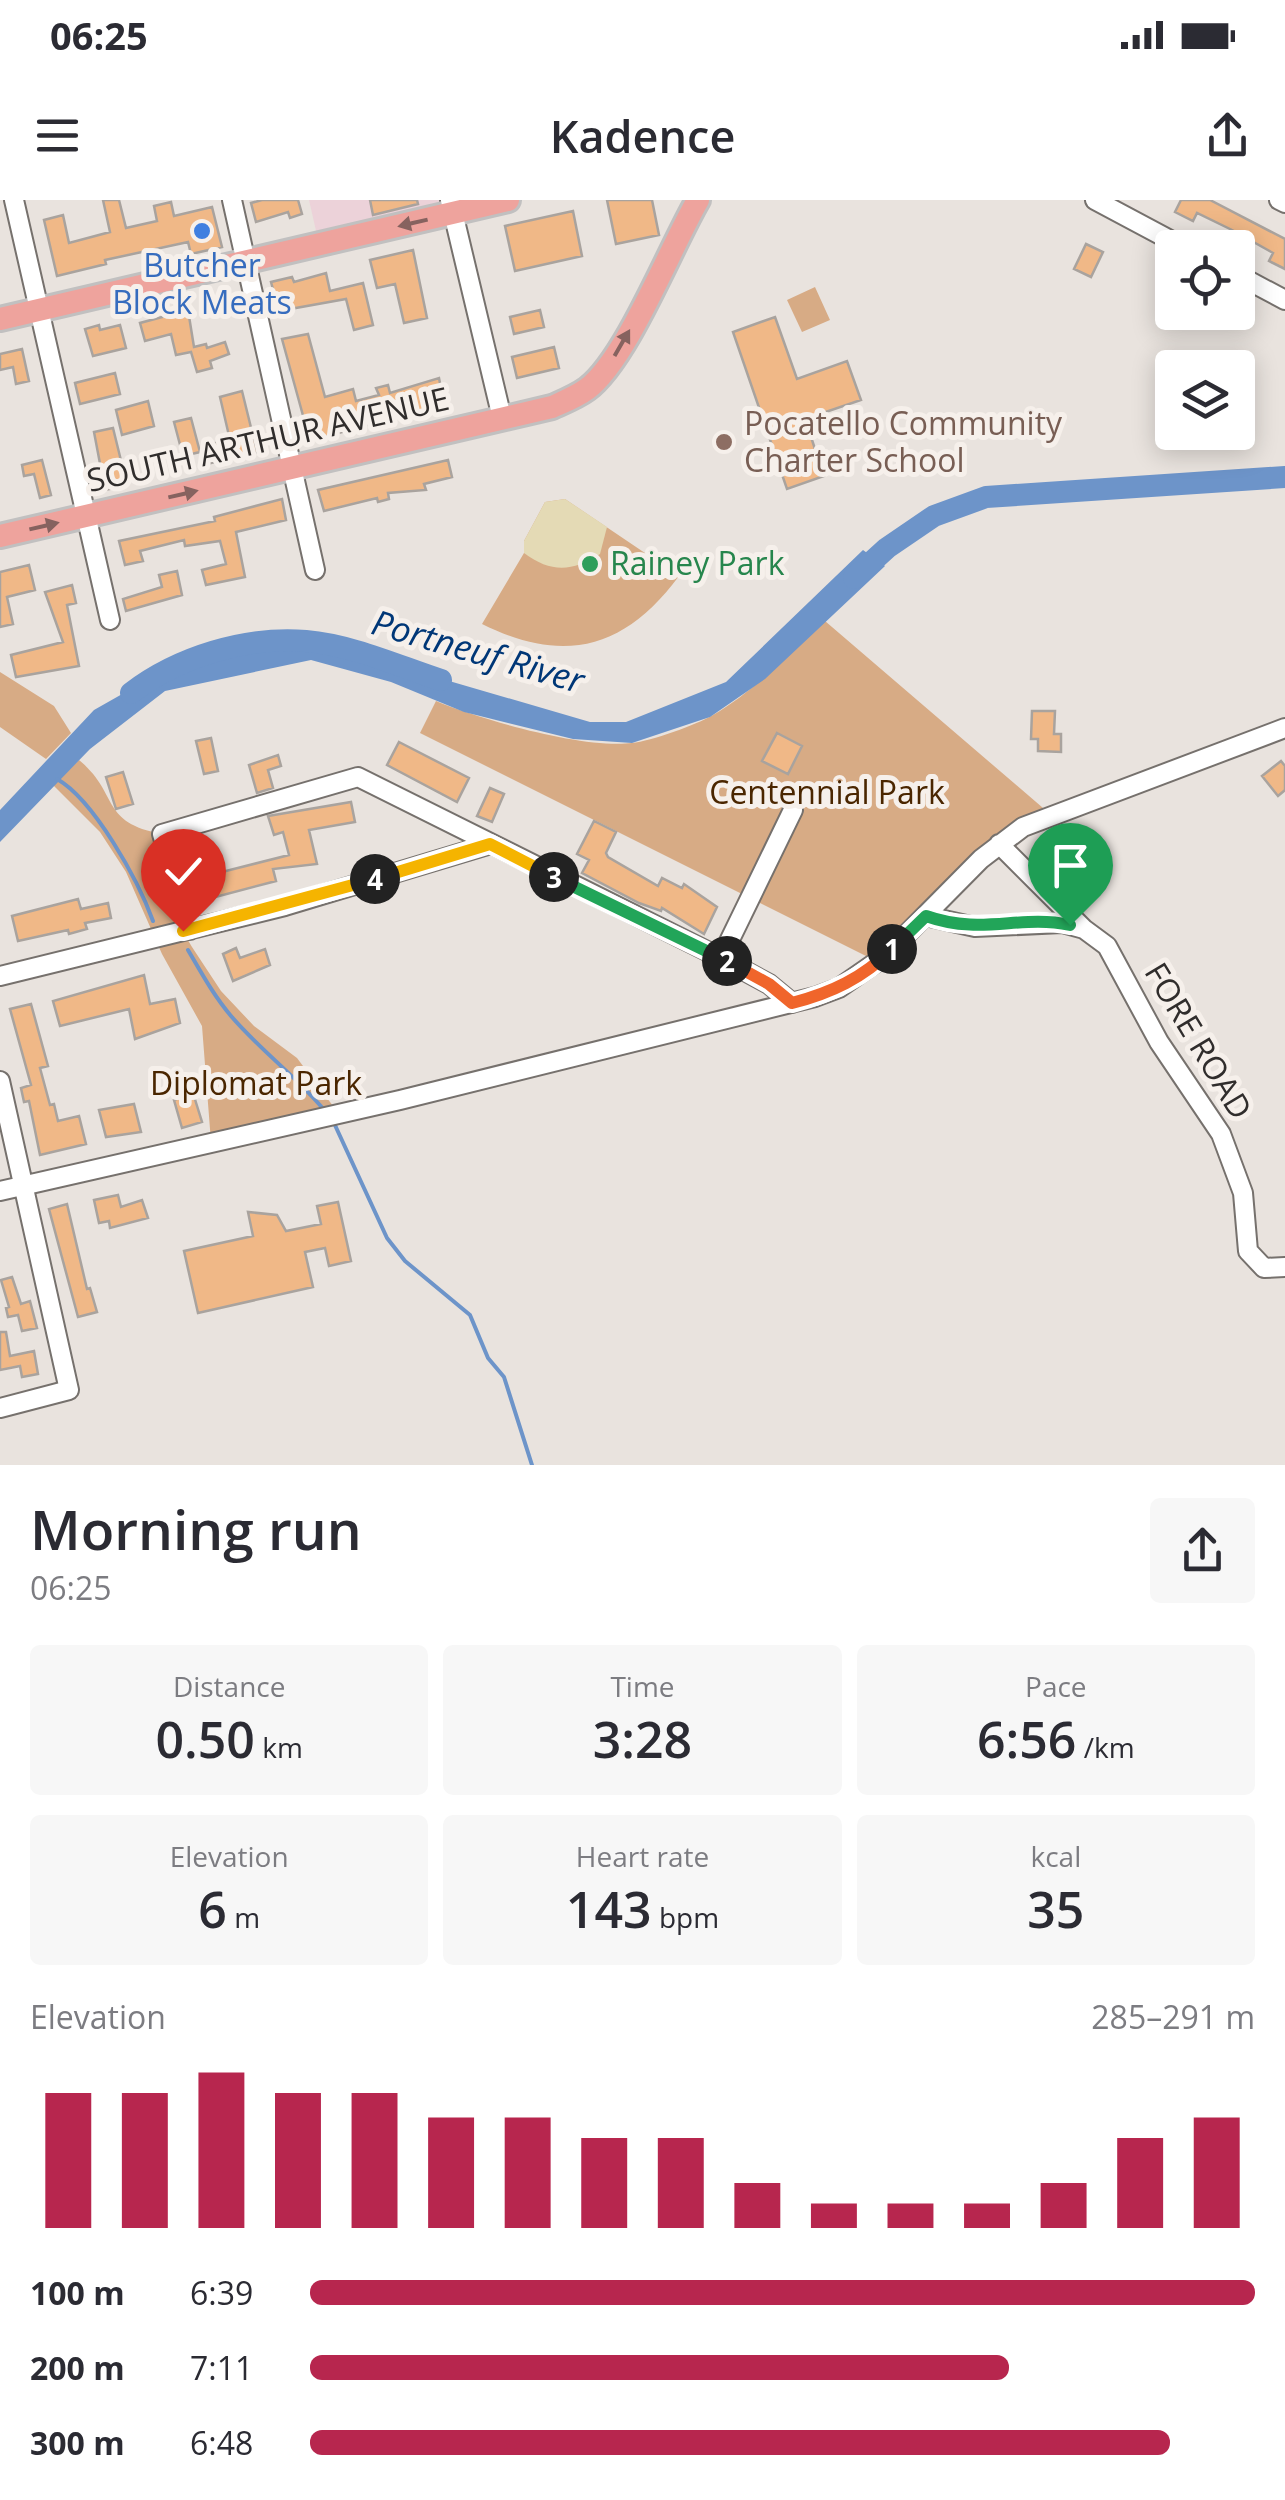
<!DOCTYPE html>
<html lang="en">
<head>
<meta charset="utf-8">
<style>
	body { margin:0; font-family:"Open Sans",sans-serif; background:#f7f7f7; color:#2b2b33; height:100vh; display:flex; flex-direction:column; font-size:38px; white-space:nowrap }
	* { box-sizing:border-box; margin:0 }
	p { font-size:32px; color:#7c7c81 }
	.icon { flex:none; width:55px; height:55px; fill:none; stroke:currentColor; stroke-width:2; stroke-linecap:round; stroke-linejoin:round }
	.map { position:relative; height:1265px; overflow:hidden }
	.side { display:flex; flex-direction:column; background:#fff; flex:1 }
	.side>* { flex:none }
	.buttons { position:absolute; left:1155px; top:30px; display:grid; gap:20px }
	.buttons a { display:grid; place-items:center; width:100px; height:100px; border-radius:10px; background:#fff; box-shadow:0 5px 25px #0003; font-size:50px }
	.pin { position:absolute; display:grid; place-items:center; width:85px; height:85px; color:#fff; margin:-102px -42px; border-radius:50% 50% 50% 0; rotate:-45deg; box-shadow:0 0 10px #0007 }
	.pin .icon { rotate:45deg }
	.km { position:absolute; width:50px; height:50px; margin:-25px; border-radius:50%; background:#222; color:#fff; font-size:28px; line-height:50px; text-align:center }
	.round { display:grid; place-items:center; flex:none; width:105px; height:105px; border-radius:10px; background:#f7f7f7 }
	.summary { display:flex; align-items:center; justify-content:space-between; height:170px; padding:0 30px }
	h1 { font-size:55px; font-weight:600; line-height:75px }
	.figures { display:grid; grid-template-columns:repeat(3,1fr); gap:15px; height:170px; padding:10px 30px }
	.figures div { display:grid; align-content:center; border-radius:10px; background:#f7f7f7; text-align:center }
	.figures b { font-size:50px; font-weight:600 }
	.figures small { font-size:28px; font-weight:400 }
	.figures p { font-size:28px }
	.chart { height:280px; padding:20px 30px }
	.chart p { display:flex; justify-content:space-between }
	.chart svg { width:100%; height:180px; margin-top:10px; stroke:#b7264e; stroke-width:6 }
	ul { padding:0 30px; list-style:none; font-size:32px }
	li { display:grid; grid-template-columns:160px 120px 1fr; align-items:center; height:75px }
	li i { height:25px; border-radius:12px; background:#b7264e }
	.status { display:flex; justify-content:space-between; align-items:center; height:70px; padding:0 50px; background:#fff; direction:ltr }
	.status svg { height:28px; fill:currentColor }
	header { display:flex; justify-content:space-between; align-items:center; height:130px; padding:0 30px; background:#fff; font-size:45px; font-weight:600 }
	.map>svg:first-child { display:block }
	.industrial { fill:#ecd2d9 }
	.green { fill:#d7ab85 }
	.sand { fill:#e4dab5 }
	.water { fill:#6d94c9 }
	.lines { fill:none; stroke-linecap:round; stroke-linejoin:round }
	.stream { stroke:#6d94c9; stroke-width:4 }
	.river { stroke:#6d94c9; stroke-width:22 }
	.building { fill:#f0b887; stroke:#a9a39e; stroke-width:2.5 }
	.minor-casing { stroke:#76716d; stroke-width:22 }
	.major-casing { stroke:#c1c0c0; stroke-width:28 }
	.minor { stroke:#fff; stroke-width:18 }
	.major { stroke:#eea39d; stroke-width:22 }
	.oneway { fill:#86625f }
	.split-1-casing { stroke:#fff; stroke-width:20 }
	.split-2-casing { stroke:#fff; stroke-width:20 }
	.split-3-casing { stroke:#fff; stroke-width:20 }
	.split-4-casing { stroke:#fff; stroke-width:20 }
	.split-5-casing { stroke:#fff; stroke-width:20 }
	.split-1 { stroke:#22a559; stroke-width:12 }
	.split-2 { stroke:#f0652b; stroke-width:12 }
	.split-3 { stroke:#22a559; stroke-width:12 }
	.split-4 { stroke:#f5b400; stroke-width:12 }
	.split-5 { stroke:#f5b400; stroke-width:12 }
	.shop-dot { fill:#3f7fe0; stroke:#f6f0eb; stroke-width:4 }
	.education-dot { fill:#8d6e63; stroke:#f6f0eb; stroke-width:4 }
	.leisure-dot { fill:#2e9e5b; stroke:#f6f0eb; stroke-width:4 }
	.labels { text-anchor:middle; stroke-width:10; stroke-linejoin:round; paint-order:stroke }
	.shop-label { font-size:32px; fill:#366cbe; stroke:#f6f0eb }
	.education-label { font-size:32px; fill:#785e54; stroke:#f6f0eb; text-anchor:start }
	.street-label { font-size:32px; fill:#302d2c; stroke:#f6f0eb }
	.leisure-label { font-size:32px; fill:#27864d; stroke:#f6f0eb; text-anchor:start }
	.park-label { font-size:32px; fill:#4a2600; stroke:#f6f0eb }
	.water-label { font-size:35px; font-style:italic; fill:#003777; stroke:#f6f0eb }
</style>
</head>
<body>
<div class="status"><b>06:25</b><svg viewBox="0 0 49 12"><path d="M0 12V9h3v3zM5 12V6h3v6zM10 12V3h3v9zM15 12V0h3v12zM26 1h20v11H26zM47 4h2v5h-2z"/></svg></div>
<header><svg class="icon" aria-label="menu" viewBox="0 0 24 24"><path d="M4 6h16M4 12h16M4 18h16"/></svg>Kadence<svg class="icon" aria-label="share" viewBox="0 0 24 24"><path d="M12 15V3M7 8l5-5 5 5M5 13v7h14v-7"/></svg></header>
<div class="map">
<svg width="1285" height="1265" viewBox="0 0 1285 1265">
	<rect width="100%" height="100%" fill="#e9e3de"/>
	<path class="industrial" d="M309,0h201l-191,44z"/>
	<path class="green" d="M815,87l15,33 -28,12 -15,-32z
		M565,299l114,77c-54,73 -115,89 -197,48l42,-71v-12l21,-39z
		M825,421l225,193 -27,13 -145,135 -458,-229 16,-32c46,19 148,48 196,42 19,-2 64,-18 81,-28 43,-25 75,-61 112,-94z
		M0,472l54,34 17,27 -25,26 -46,-32z
		M79,560c41,34 20,62 83,74l21,98 9,15 29,44 33,35 43,32 42,56 -128,28 -9,-116 -40,-72 -36,-82 -26,-40 -47,-47z"/>
	<path class="sand" d="M565,299l42,28 -7,27c-28,18 -49,19 -76,-1v-12l21,-39z"/>
	<path class="water" d="M863,350l22,16 -120,113 -55,38 -78,26 -59,-4 -109,-27 -73,-30 -80,-22 -146,31 -75,58 -90,93v-32l94,-100 60,-34 80,-29 85,-4 271,79h36l100,-40z"/>
	<g class="lines">
		<path class="stream" d="M57,579c37,21 81,101 96,142
			M188,750c14,24 26,46 43,66 29,34 65,60 94,95
			M334,923l53,115 18,23 65,54 18,43 16,19 28,88"/>
		<path class="river" d="M854,378l33,-30 47,-32 52,-19 299,-20
			M131,493c47,-36 115,-57 175,-52 46,4 92,25 135,39"/>
	</g>
	<path class="building" d="M103,0h16l7,28 31,-7 -3,-15 17,-4 3,14 38,-9 10,40 -31,7 -3,-12 -83,18 1,4 -49,12 -13,-56 19,-5 6,28 41,-11z
		M262,0h36l4,14 -12,4 -2,-6 -32,10 -5,-19z
		M370,0h47l1,4 -45,11z
		M607,0h45l7,35 -43,9z
		M1181,0h29l75,39v30l-16,-8 4,-8 -41,-23 -35,-17 -4,8 -18,-9z
		M573,11l9,45 -67,15 -10,-45z
		M1086,44l17,8 -12,25 -17,-8z
		M413,50l14,68 -23,5 -9,-39 -18,4 -7,-28z
		M326,73l4,18 33,-8 10,42 -19,5 -8,-31 -67,12 -8,-29 21,-5 2,5z
		M188,110l6,37 12,-3 1,4 18,-6 4,12 -19,7 2,7 -15,4 -6,-20 -15,3 -5,-21 -26,7 -5,-18z
		M540,110l4,17 -30,7 -4,-17z
		M775,117l22,62 50,-18 14,39 -56,19 19,57 -37,13 -54,-157z
		M99,125l1,5 20,-5 6,23 -33,8 -8,-27z
		M308,134l17,63 28,-8 3,12 23,-6 -3,-7 12,-3 2,8 49,-15 6,31 -41,10 -1,-4 -93,26 -28,-102z
		M554,147l5,21 -42,10 -5,-21z
		M22,149l7,32 -13,3 -3,-17 -13,3v-16z
		M115,173l5,21 -40,10 -5,-21z
		M242,191l15,61 -46,11 -5,-18 24,-5 -10,-43z
		M148,201l6,25 -32,9 -6,-25z
		M191,218l9,34 -17,4 -9,-34z
		M113,228l14,57 -22,5 -11,-58z
		M42,260l9,35 -11,3 -6,-24 -10,2 -2,-11z
		M448,260l4,17 -28,7 2,6 -38,3 1,6 -11,3 -1,-4 -53,13 -6,-21z
		M282,299l4,21 -50,12 9,45 -39,8 -4,-15 24,-6 -6,-23 -35,5 -1,-6 -44,11 3,10 -18,4 -6,-24 96,-20 -1,-4z
		M29,365l6,25 -28,7 6,27 -13,3v-55z
		M177,371l5,24 -56,16 -3,-12 39,-12 -3,-12z
		M72,385l4,18 -9,2 12,61 -63,11 -5,-22 52,-13 -18,-50z
		M1032,511h23l-1,23h7v18l-23,-1v-12h-7z
		M777,533l25,13 -14,28 -26,-13z
		M211,538l7,33 -14,3 -8,-33z
		M399,542l70,36 -12,24 -70,-37z
		M278,555l3,11 -13,4 5,18 -16,5 -8,-28z
		M1281,561l4,5v24l-7,6 -16,-20z
		M123,572l10,32 -17,5 -10,-32z
		M490,588l14,6 -12,28 -15,-6z
		M351,602l4,20 -46,8 8,34 -44,5 3,12 -68,18 -13,-42 22,-6 5,21 67,-17 -6,-23 -9,3 -6,-19z
		M594,621l22,11 -10,21 2,4 50,29 4,-8 20,10 2,-4 33,23 -13,27 -42,-26 -1,3 -22,-8 -57,-30 7,-13 -12,-6z
		M78,699l3,10 27,-6 3,15 -26,5 2,6 -18,5 -1,-4 -50,11 -6,-25z
		M236,748l4,10 25,-9 5,16 -37,16 -10,-27z
		M144,775l6,29 25,-5 5,24 -45,16 -6,-30 -69,17 -7,-25z
		M31,804l17,62 -8,2 10,37 4,-1 4,17 21,-5 7,28 -46,11 -11,-54 -5,1 -3,-14 10,-3 -21,-76z
		M193,893l9,29 -20,6 -8,-28z
		M134,904l7,28 -35,5 -7,-27z
		M118,995l3,12 21,-7 6,18 -38,10 -1,-7 -10,2 -5,-23z
		M338,1002l13,59 -22,5 -4,-18 -20,4 8,35 -115,26 -14,-62 69,-15 -5,-24 29,3 9,16 35,-7 -4,-18z
		M67,1004l20,85 3,-1 7,24 -19,5 -29,-108z
		M12,1077l9,27 9,-3 7,27 -15,3 -4,-16 -10,2 -2,-9 3,-1 -8,-27z
		M0,1132h6l4,24 24,-5 4,23 -16,3 -2,-11 -20,4z"/>
	<g class="lines">
		<defs>
			<path id="minor" d="M14,0l96,420
				M232,0l83,370
				M450,0l52,218
				M1095,0l90,48
				M1279,0l6,3
				M1238,75l47,25
				M999,644l84,84
				M926,716l49,11 87,-4 22,6 23,17 52,96 62,92 22,59 5,58 16,17 21,-1
				M190,730l-28,-96 196,-57 363,181 48,26 23,19
				M721,758l72,-148
				M0,776l285,-70 206,-62
				M0,881l69,309 -69,18
				M0,991l400,-91 415,-103 24,-9 46,-32 96,-97 42,-32 262,-99"/>
			<path id="major" d="M0,119l508,-119
				M0,336l552,-129c11,-5 24,-10 35,-18 40,-30 83,-141 111,-189"/>
		</defs>
		<use href="#minor" class="minor-casing"/>
		<use href="#major" class="major-casing"/>
		<use href="#minor" class="minor"/>
		<use href="#major" class="major"/>
	</g>
	<defs><path id="oneway-solid" d="M-6-.8H1V-3.2L6.5 0L1 3.2V.8H-6Z" transform="scale(2.5)"/></defs>
	<g class="oneway">
		<use href="#oneway-solid" transform="translate(413 23) rotate(167)"/>
		<use href="#oneway-solid" transform="translate(622 143) rotate(-60)"/>
		<use href="#oneway-solid" transform="translate(183 294) rotate(-13)"/>
		<use href="#oneway-solid" transform="translate(44 326) rotate(-13)"/>
	</g>
	<g class="lines">
		<defs>
			<path id="split-1" d="M892,749l34,-33c57,20 93,-2 144,9"/>
			<path id="split-2" d="M727,761l42,23 23,19c39,-10 71,-25 100,-54"/>
			<path id="split-3" d="M554,677l173,84"/>
			<path id="split-4" d="M375,679l115,-35 64,33"/>
			<path id="split-5" d="M183,731l192,-52"/>
		</defs>
		<use href="#split-1" class="split-1-casing"/>
		<use href="#split-2" class="split-2-casing"/>
		<use href="#split-3" class="split-3-casing"/>
		<use href="#split-4" class="split-4-casing"/>
		<use href="#split-5" class="split-5-casing"/>
		<use href="#split-1" class="split-1"/>
		<use href="#split-2" class="split-2"/>
		<use href="#split-3" class="split-3"/>
		<use href="#split-4" class="split-4"/>
		<use href="#split-5" class="split-5"/>
	</g>
	<circle class="shop-dot" cx="202" cy="31" r="10"/>
	<circle class="education-dot" cx="724" cy="242" r="10"/>
	<circle class="leisure-dot" cx="590" cy="364" r="10"/>
	<g class="labels">
		<g class="shop-label">
			<text x="202" y="77">Butcher<tspan x="202" dy="37">Block Meats</tspan></text>
		</g>
		<g class="education-label">
			<text x="744" y="235">Pocatello Community<tspan x="744" dy="37">Charter School</tspan></text>
		</g>
		<g class="street-label">
			<text transform="translate(268 240) rotate(-13)" y="11">SOUTH ARTHUR AVENUE</text>
			<text transform="translate(1198 841) rotate(59)" y="11">FORE ROAD</text>
		</g>
		<g class="leisure-label">
			<text x="610" y="375">Rainey Park</text>
		</g>
		<g class="park-label">
			<text x="827" y="604">Centennial Park</text>
			<text x="256" y="895">Diplomat Park</text>
		</g>
		<g class="water-label">
			<text transform="translate(478 452) rotate(16)" y="12">Portneuf River</text>
		</g>
	</g>
</svg>
<div class="buttons">
<a><svg class="icon" aria-label="locate" viewBox="0 0 24 24"><circle cx="12" cy="12" r="6"/><path d="M12 2v4M12 18v4M2 12h4M18 12h4"/></svg></a>
<a><svg class="icon" aria-label="layers" viewBox="0 0 24 24"><path d="M12 4l9 5-9 5-9-5zM3 14l9 5 9-5"/></svg></a>
</div>
<div class="pin" style="left:1070px;top:725px;background:#1e9e55"><svg class="icon" aria-label="arrive" viewBox="0 0 24 24"><path d="M6 21V4h12l-3 4 3 4H6"/></svg></div>
<div class="pin" style="left:183px;top:731px;background:#d93025"><svg class="icon" aria-label="check" viewBox="0 0 24 24"><path d="M5 12l5 5 9-10"/></svg></div>
<b class="km" style="left:892px;top:749px">1</b>
<b class="km" style="left:727px;top:761px">2</b>
<b class="km" style="left:554px;top:677px">3</b>
<b class="km" style="left:375px;top:679px">4</b>
</div>
<section class="side">
<div class="summary"><div><h1>Morning run</h1><p>06:25</p></div><a class="round"><svg class="icon" aria-label="share" viewBox="0 0 24 24"><path d="M12 15V3M7 8l5-5 5 5M5 13v7h14v-7"/></svg></a></div>
<div class="figures">
<div><p>Distance</p><b>0.50<small> km</small></b></div>
<div><p>Time</p><b>3:28</b></div>
<div><p>Pace</p><b>6:56<small> /km</small></b></div>
</div>
<div class="figures">
<div><p>Elevation</p><b>6<small> m</small></b></div>
<div><p>Heart rate</p><b>143<small> bpm</small></b></div>
<div><p>kcal</p><b>35</b></div>
</div>
<div class="chart"><p><span>Elevation</span>285–291 m</p>
<svg viewBox="0 0 160 44" preserveAspectRatio="none"><path d="M5 44V11M15 44V11M25 44V6M35 44V11M45 44V11M55 44V17M65 44V17M75 44V22M85 44V22M95 44V33M105 44V38M115 44V38M125 44V38M135 44V33M145 44V22M155 44V17"/></svg>
</div>
<ul>
<li><b>100 m</b>6:39<i style="width:100%"></i></li>
<li><b>200 m</b>7:11<i style="width:74%"></i></li>
<li><b>300 m</b>6:48<i style="width:91%"></i></li>
</ul>
</section>
</body>
</html>
